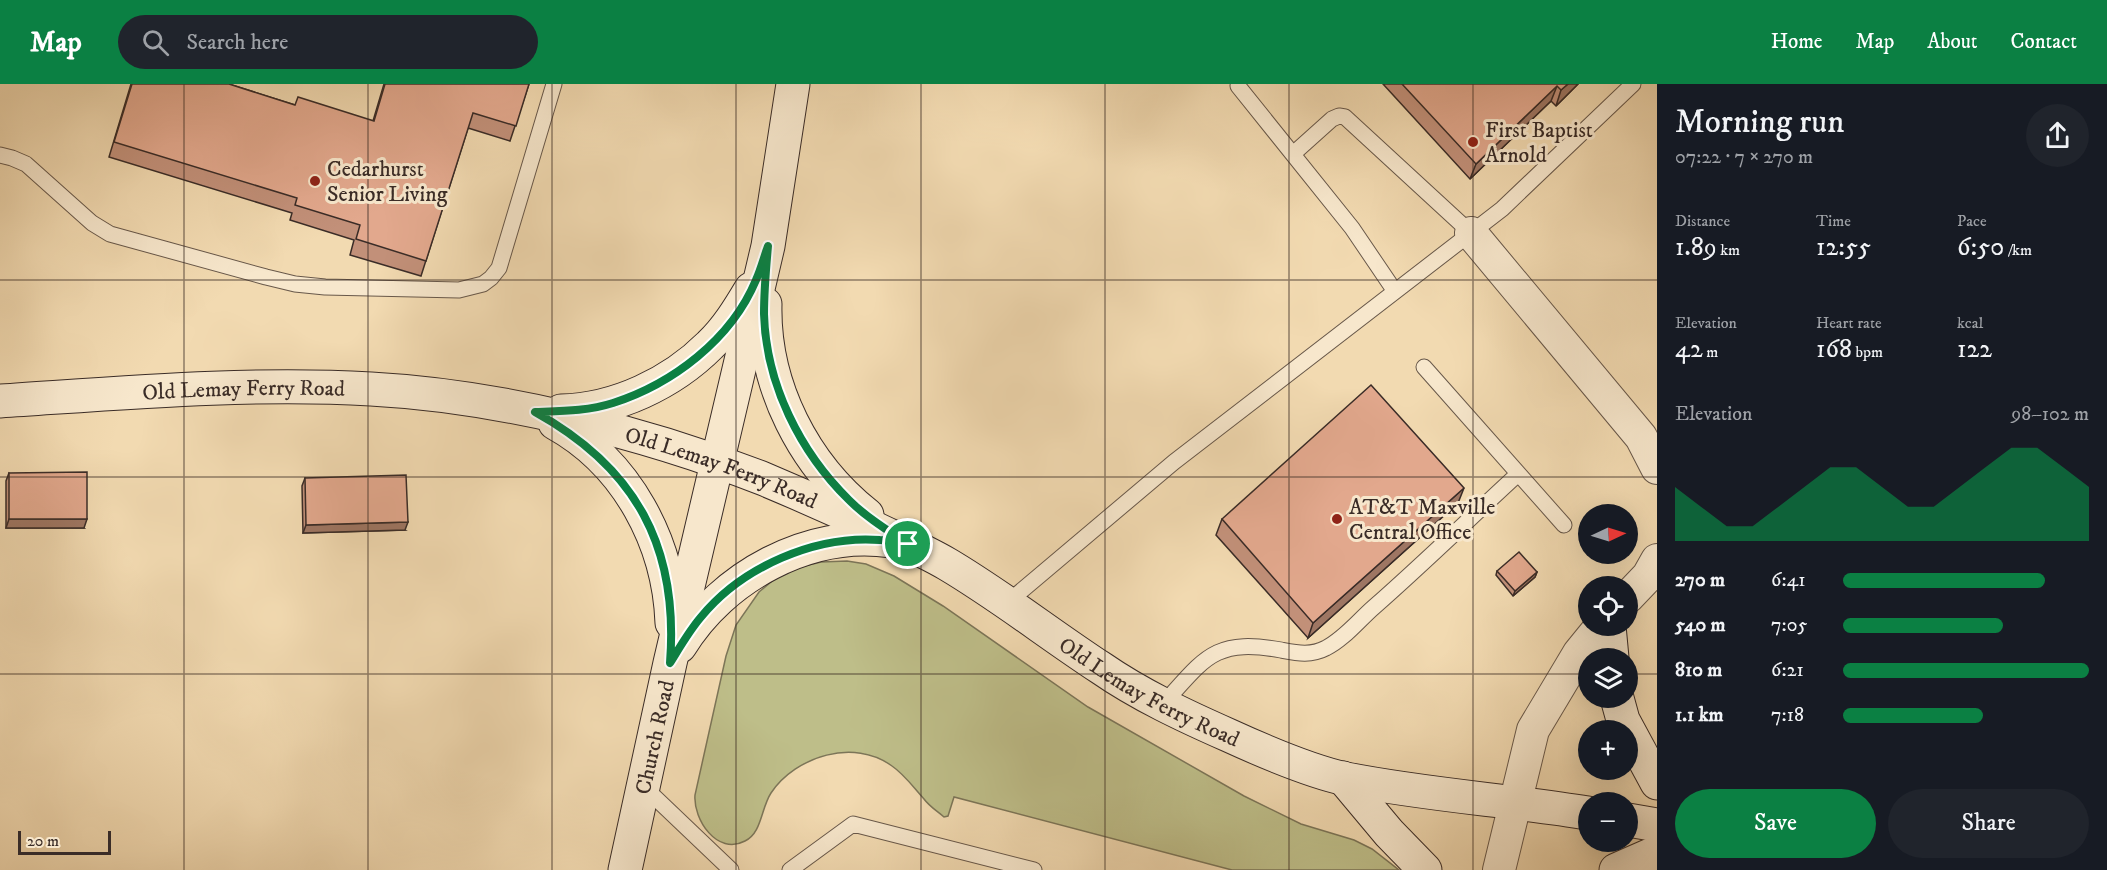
<!DOCTYPE html>
<html lang="en">
<head>
<meta charset="utf-8">
<style>
	body { margin:0; font-family:"IM FELL DW Pica",serif; background:#20242c; color:#f1f3f6; height:100vh; display:flex; flex-direction:column; font-size:22px; white-space:nowrap }
	* { box-sizing:border-box; margin:0 }
	p { font-size:20px; color:#9ea1a6 }
	.icon { flex:none; width:33px; height:33px; fill:none; stroke:currentColor; stroke-width:2; stroke-linecap:round; stroke-linejoin:round }
	.map { position:relative; flex:1; overflow:hidden }
	.drawer { display:flex; flex-direction:column; background:#171b24; width:450px }
	.drawer>* { flex:none }
	.needle { width:39px; rotate:86deg }
	.controls { position:absolute; left:1578px; top:420px; display:grid; gap:12px }
	.controls a { display:grid; place-items:center; width:60px; height:60px; border-radius:50%; background:#171b24; box-shadow:0 6px 24px #0002; font-size:30px }
	.scale { position:absolute; left:18px; bottom:15px; width:93px; box-sizing:border-box; padding-left:6px; border:3px solid #3a2c27; border-top:0; font-size:16px; line-height:21px; white-space:nowrap; color:#3a2c27; -webkit-text-stroke:4px #f7e7cc; paint-order:stroke }
	.pin { position:absolute; display:grid; place-items:center; width:51px; height:51px; color:#fff; margin:-26px; border:3px solid #fff; border-radius:50%; box-shadow:0 2px 6px #0007 }
	.round { display:grid; place-items:center; flex:none; width:63px; height:63px; border-radius:32px; background:#20242c }
	.head { display:flex; align-items:center; justify-content:space-between; height:102px; padding:0 18px }
	h1 { font-size:33px; font-weight:600; line-height:45px }
	.stats { display:grid; grid-template-columns:repeat(3,1fr); gap:9px; height:102px; padding:6px 18px }
	.stats div { display:grid; align-content:center }
	.stats b { font-size:26px; font-weight:600 }
	.stats small { font-size:16px; font-weight:400 }
	.stats p { font-size:16px }
	.chart { height:168px; padding:12px 18px }
	.chart p { display:flex; justify-content:space-between }
	.chart svg { width:100%; height:108px; margin-top:6px; fill:#0b8043; opacity:.7 }
	.primary-button { display:flex; gap:12px; margin-top:auto; padding:12px 18px }
	.primary-button a { flex:1; height:69px; border-radius:36px; background:#0b8043; color:#fff; font-size:24px; font-weight:600; line-height:69px; text-align:center }
	.primary-button a+a { background:#20242c; color:#f1f3f6 }
	ul { padding:0 18px; list-style:none; font-size:20px }
	li { display:grid; grid-template-columns:96px 72px 1fr; align-items:center; height:45px }
	li i { height:15px; border-radius:8px; background:#0b8043 }
	header { display:flex; align-items:center; gap:36px; box-sizing:border-box; height:84px; padding:0 30px; background:#0b8043; color:#fff }
	header strong { font-size:28px }
	nav { display:flex; gap:33px; margin-inline-start:auto; font-size:21px }
	.search { width:420px; height:54px; background:#20242c; display:flex; align-items:center; gap:15px; box-sizing:border-box; padding:0 21px; border-radius:33px; color:#9ea1a6; font-size:22px }
	main { display:flex; flex:1; min-height:0 }
	.map>svg:first-child { display:block }
	.green { fill:#bebe89; stroke:#7c7558; stroke-width:1.5 }
	.lines { fill:none; stroke-linecap:round; stroke-linejoin:round }
	.lane-casing { stroke:#68584a; stroke-width:17 }
	.street-casing { stroke:#68584a; stroke-width:34 }
	.secondary-casing { stroke:#3a2c27; stroke-width:35 }
	.lane { stroke:#f7e7cc; stroke-width:15 }
	.street { stroke:#f7e7cc; stroke-width:32 }
	.secondary { stroke:#f7e7cc; stroke-width:33 }
	.wall { fill:#c29079; stroke:#3a2c27; stroke-width:1.5 }
	.shaded-wall { fill:#9e7663; stroke:#3a2c27; stroke-width:1.5 }
	.building { fill:#e2a88d; stroke:#3a2c27; stroke-width:1.5 }
	.route-casing { stroke:#fff; stroke-width:12 }
	.route { stroke:#0b8043; stroke-width:8 }
	.grid { fill:none; stroke:#3a2c27; stroke-width:1.5; stroke-opacity:0.55 }
	.poi-dot { fill:#8f2418; stroke:#f7e7cc; stroke-width:2 }
	.labels { text-anchor:middle; stroke-width:6; stroke-linejoin:round; paint-order:stroke }
	.poi-label { font-size:22px; fill:#3a2c27; stroke:#f7e7cc; text-anchor:start }
	.street-label { font-size:22px; fill:#3a2c27; stroke:#f7e7cc }
</style>
</head>
<body>
<header>
<strong>Map</strong>
<div class="search"><svg class="icon" aria-label="search" viewBox="0 0 24 24"><circle cx="10" cy="10" r="6"/><path d="M15 15l6 6"/></svg>Search here</div>
<nav><a>Home</a><a>Map</a><a>About</a><a>Contact</a></nav>
</header>
<main>
<div class="map">
<svg width="1657" height="786" viewBox="0 0 1657 786">
	<rect width="100%" height="100%" fill="#f2dab1"/>
	<filter id="stains"><feTurbulence type="fractalNoise" baseFrequency=".00333" numOctaves="4"/><feColorMatrix values="0 0 0 0 .2 0 0 0 0 .09 0 0 0 0 .02 0 0 0 .5 -.17"/></filter>
	<radialGradient id="worn" r=".72"><stop offset=".6" stop-color="#630" stop-opacity="0"/><stop offset="1" stop-color="#630" stop-opacity=".3"/></radialGradient>
	<path class="green" d="M847,477l19,3 28,12 49,30 145,101 156,89 57,28 53,16 18,9 27,21h-167l-278,-73 -6,19 -4,1c-7,-6 -15,-11 -20,-18 -11,-12 -19,-24 -32,-33 -38,-28 -96,-10 -121,27 -10,15 -9,40 -26,48 -28,15 -52,-22 -50,-46l31,-139 10,-31 23,-33 25,-21 37,-9z"/>
	<g class="lines">
		<defs>
			<path id="lane" d="M1238,2l114,142 42,62
				M1293,70l39,-35 7,-3 6,1 126,116
				M0,71l12,3 14,6 66,59 18,11 156,43 29,7 30,3 134,3 24,-6 8,-6 8,-10 55,-184
				M1424,283l140,158
				M1007,519l167,-141 328,-253 131,-125
				M1163,620c42,-46 51,-66 118,-54 16,3 30,6 45,-2 18,-9 33,-28 48,-41 49,-43 96,-89 144,-133
				M644,703l87,83
				M790,786l63,-46 181,46"/>
			<path id="street" d="M1471,149l170,204 16,31
				M1628,513l20,-21 9,-16
				M1499,786l34,-140 46,-77 22,-27"/>
			<g id="secondary">
				<path d="M765,220c-2,82 39,161 102,211"/>
				<path id="s1" d="M0,317c124,-8 247,-19 371,-12 129,7 273,43 393,90 36,15 72,31 108,48 25,12 51,23 75,37 54,32 102,70 154,104 39,27 84,48 127,67 35,16 81,36 118,44 80,16 162,21 242,34"/>
				<path d="M561,327c55,-1 111,-28 149,-66 17,-16 29,-36 41,-56"/>
				<path d="M555,339c72,40 114,119 117,200"/>
				<path d="M1609,542l3,32"/>
				<path d="M680,562c42,-69 129,-117 211,-105"/>
				<path d="M1617,614l6,22 34,63"/>
				<path d="M1343,694l46,55 36,37"/>
				<path d="M1628,736l29,5"/>
				<path id="s2" d="M625,786l45,-207 98,-417 25,-162"/>
				<path d="M1616,786l41,-18"/>
			</g>
		</defs>
		<use href="#lane" class="lane-casing"/>
		<use href="#street" class="street-casing"/>
		<use href="#secondary" class="secondary-casing"/>
		<use href="#lane" class="lane"/>
		<use href="#street" class="street"/>
		<use href="#secondary" class="secondary"/>
	</g>
	<path class="wall" d="M131,0h98l66,21 78,16 11,-37h145l-19,57 -42,-13 -47,148 -71,-21 4,-15 -64,-20 2,-7 -183,-56z
		M1383,0h195l-22,22 -5,-5 -81,78z
		M9,389l75,55h-78v-47z
		M305,394l100,52 -102,3 -1,-47z
		M1458,419l-150,135 -92,-103 6,-16z
		M1497,487l40,1 -2,5 -22,19 -17,-21z"/>
	<path class="shaded-wall" d="M1568,0h10l-22,22 5,-16z
		M1557,2l-6,15 -81,78 6,-15z
		M1464,404l-6,15 -150,135 5,-15z
		M9,435h78l-3,9h-78z
		M408,438l-3,8 -102,3 3,-8z
		M1537,488l-2,5 -22,19 2,-5z"/>
	<path class="building" d="M132,0h97l66,21 3,-8 76,24 11,-37h144l-13,42 -43,-13 -47,148 -70,-22 4,-14 -65,-20 2,-7 -183,-56z
		M1402,0h166l-7,6 -4,-4 -81,78z
		M1371,301l93,103 -151,135 -91,-104z
		M87,388v47h-78v-46z
		M406,391l2,47 -102,3 -1,-47z
		M1519,468l18,20 -22,19 -18,-20z"/>
	<g class="lines">
		<defs>
			<path id="route" d="M768,162c-2,22 -4,45 -4,68 2,70 36,138 85,186 17,17 38,30 59,44 -10,-2 -19,-4 -28,-4 -65,-5 -138,27 -179,77 -12,14 -21,30 -31,46 9,-116 -34,-195 -135,-251 26,-1 53,-1 78,-9 59,-19 118,-63 143,-123 5,-11 8,-23 12,-34z"/>
		</defs>
		<use href="#route" class="route-casing"/>
		<use href="#route" class="route"/>
	</g>
	<path class="grid" d="M184,0v786M368,0v786M552,0v786M736,0v786M921,0v786M1105,0v786M1289,0v786M1473,0v786M0,196h1657M0,393h1657M0,590h1588M1628,590h29"/>
	<g class="poi-dot">
		<circle cx="1473" cy="58" r="6"/>
		<circle cx="315" cy="97" r="6"/>
		<circle cx="1337" cy="435" r="6"/>
	</g>
	<g class="labels">
		<g class="poi-label">
			<text x="1485" y="53">First Baptist<tspan x="1485" dy="25">Arnold</tspan></text>
			<text x="327" y="92">Cedarhurst<tspan x="327" dy="25">Senior Living</tspan></text>
			<text x="1349" y="430">AT&amp;T Maxville<tspan x="1349" dy="25">Central Office</tspan></text>
		</g>
		<g class="street-label">
			<text dy="8" stroke="none"><textPath href="#s1" startOffset="244">Old Lemay Ferry Road</textPath></text>
			<text dy="8" stroke="none"><textPath href="#s1" startOffset="732">Old Lemay Ferry Road</textPath></text>
			<text dy="8" stroke="none"><textPath href="#s1" startOffset="1218">Old Lemay Ferry Road</textPath></text>
			<text dy="8" stroke="none"><textPath href="#s2" startOffset="136">Church Road</textPath></text>
		</g>
	</g>
	<rect width="100%" height="100%" filter="url(#stains)"/>
	<rect width="100%" height="100%" fill="url(#worn)"/>
</svg>
<div class="controls">
<a><svg class="needle" viewBox="-14 -14 28 28"><path d="M0-13l5 13h-10z" fill="#e53935"/><path d="M0 13l5-13h-10z" fill="#9ea1a6"/></svg></a>
<a><svg class="icon" aria-label="locate" viewBox="0 0 24 24"><circle cx="12" cy="12" r="6"/><path d="M12 2v4M12 18v4M2 12h4M18 12h4"/></svg></a>
<a><svg class="icon" aria-label="layers" viewBox="0 0 24 24"><path d="M12 4l9 5-9 5-9-5zM3 14l9 5 9-5"/></svg></a>
<a>+</a>
<a>−</a>
</div>
<div class="scale">20 m</div>
<div class="pin" style="left:908px;top:460px;background:#1e9e55"><svg class="icon" aria-label="arrive" viewBox="0 0 24 24"><path d="M6 21V4h12l-3 4 3 4H6"/></svg></div>
</div>
<section class="drawer">
<div class="head"><div><h1>Morning run</h1><p>07:22 · 7 × 270 m</p></div><a class="round"><svg class="icon" aria-label="share" viewBox="0 0 24 24"><path d="M12 15V3M7 8l5-5 5 5M5 13v7h14v-7"/></svg></a></div>
<div class="stats">
<div><p>Distance</p><b>1.89<small> km</small></b></div>
<div><p>Time</p><b>12:55</b></div>
<div><p>Pace</p><b>6:50<small> /km</small></b></div>
</div>
<div class="stats">
<div><p>Elevation</p><b>42<small> m</small></b></div>
<div><p>Heart rate</p><b>168<small> bpm</small></b></div>
<div><p>kcal</p><b>122</b></div>
</div>
<div class="chart"><p><span>Elevation</span>98–102 m</p>
<svg viewBox="0 0 160 44" preserveAspectRatio="none"><path d="M0 44V22L10 30L20 38L30 38L40 30L50 22L60 14L70 14L80 22L90 30L100 30L110 22L120 14L130 6L140 6L150 14L160 22V44z"/></svg>
</div>
<ul>
<li><b>270 m</b>6:41<i style="width:82%"></i></li>
<li><b>540 m</b>7:05<i style="width:65%"></i></li>
<li><b>810 m</b>6:21<i style="width:100%"></i></li>
<li><b>1.1 km</b>7:18<i style="width:57%"></i></li>
</ul>
<div class="primary-button"><a>Save</a><a>Share</a></div>
</section>
</main>
</body>
</html>
